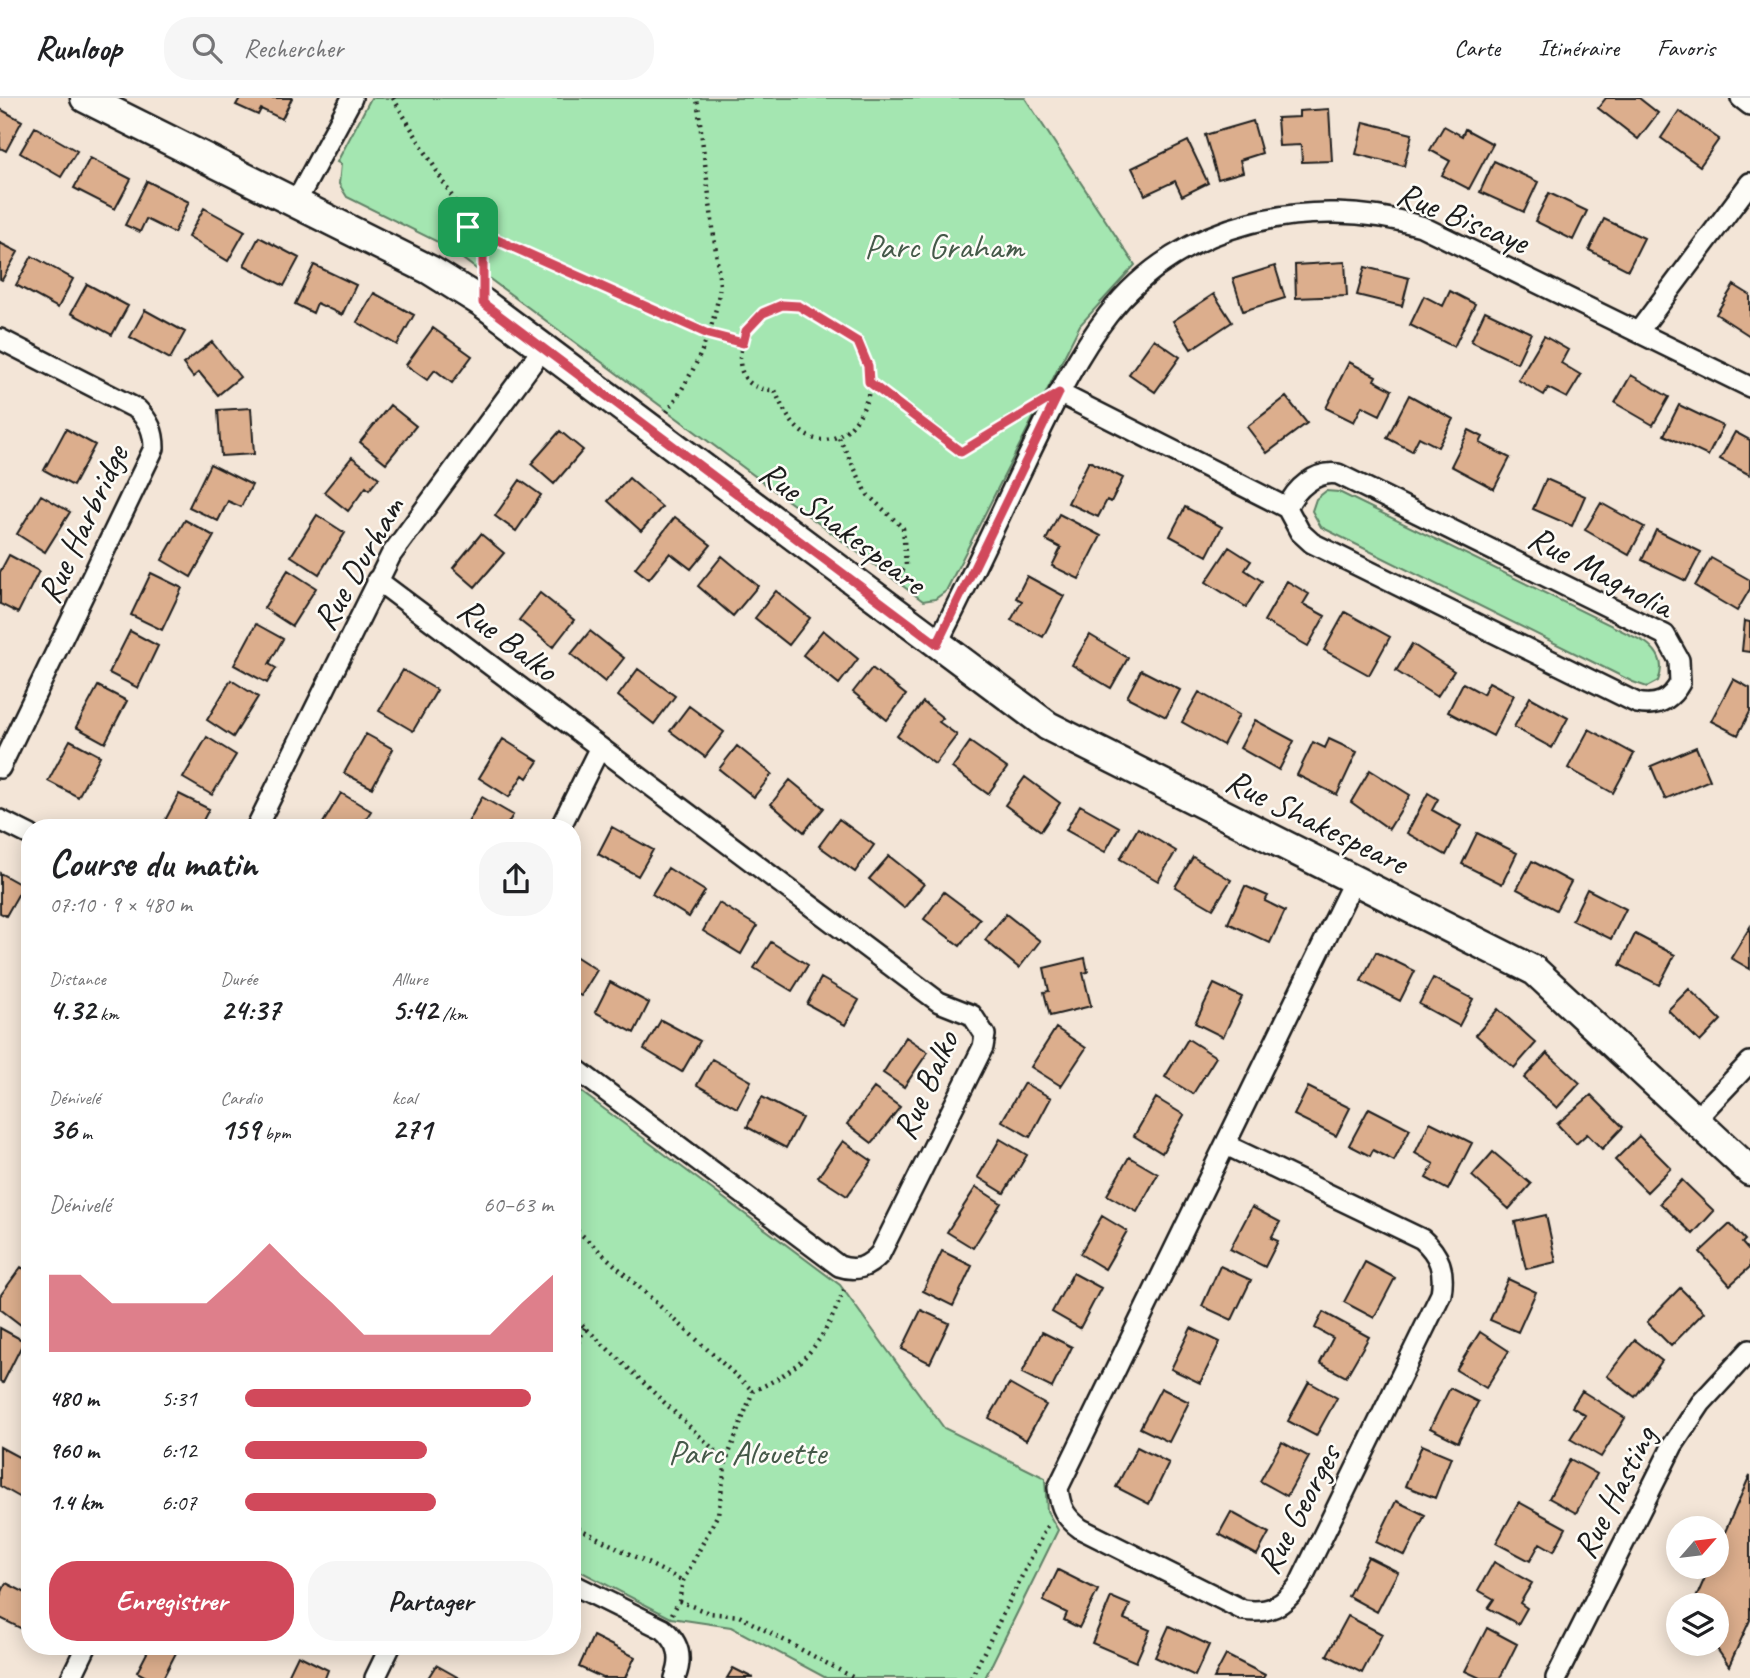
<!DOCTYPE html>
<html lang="fr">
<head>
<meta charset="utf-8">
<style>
	body { margin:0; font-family:Caveat,sans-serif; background:#f6f6f6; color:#202124; height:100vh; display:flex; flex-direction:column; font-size:26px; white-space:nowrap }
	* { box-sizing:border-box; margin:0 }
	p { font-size:23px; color:#757577 }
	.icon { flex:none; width:38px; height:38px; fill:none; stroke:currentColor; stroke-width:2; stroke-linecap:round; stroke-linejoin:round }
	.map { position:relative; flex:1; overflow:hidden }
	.side { position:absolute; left:21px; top:721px; width:560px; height:836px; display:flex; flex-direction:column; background:#fff; border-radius:28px; box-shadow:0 4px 18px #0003 }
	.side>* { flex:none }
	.needle { width:46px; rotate:62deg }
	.fabs { position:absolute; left:1666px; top:1418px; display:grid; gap:14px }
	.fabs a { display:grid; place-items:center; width:63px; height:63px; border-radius:50%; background:#fff; box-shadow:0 4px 18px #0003; font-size:35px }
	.pin { position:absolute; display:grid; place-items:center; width:60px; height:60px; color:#fff; margin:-30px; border-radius:14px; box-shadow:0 4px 10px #0006 }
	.round { display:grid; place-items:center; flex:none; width:74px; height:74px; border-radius:28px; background:#f6f6f6 }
	.head { display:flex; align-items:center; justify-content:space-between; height:119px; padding:0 28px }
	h1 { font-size:38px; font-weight:700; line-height:52px }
	.figures { display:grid; grid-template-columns:repeat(3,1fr); gap:10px; height:119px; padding:7px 28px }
	.figures div { display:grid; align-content:center }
	.figures b { font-size:30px; font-weight:700 }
	.figures small { font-size:19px; font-weight:400 }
	.figures p { font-size:19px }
	.chart { height:196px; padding:14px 28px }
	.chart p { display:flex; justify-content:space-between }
	.chart svg { width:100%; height:126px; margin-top:7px; fill:#d1495b; opacity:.7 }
	.cta { display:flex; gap:14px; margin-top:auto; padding:14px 28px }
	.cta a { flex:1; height:80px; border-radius:28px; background:#d1495b; color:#fff; font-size:28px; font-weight:700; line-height:80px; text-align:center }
	.cta a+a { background:#f6f6f6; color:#202124 }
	ul { padding:0 28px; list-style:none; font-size:23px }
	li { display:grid; grid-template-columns:112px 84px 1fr; align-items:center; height:52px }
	li i { height:18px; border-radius:9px; background:#d1495b }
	header { display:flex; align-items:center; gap:42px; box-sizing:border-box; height:98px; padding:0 35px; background:#fff; border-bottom:2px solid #e0e0e0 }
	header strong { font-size:33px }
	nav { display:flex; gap:38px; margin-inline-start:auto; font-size:24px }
	.search { width:490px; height:63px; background:#f6f6f6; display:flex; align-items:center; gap:18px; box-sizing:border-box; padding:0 24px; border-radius:28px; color:#757577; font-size:26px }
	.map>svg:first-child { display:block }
	.green { fill:#a4e6b1; stroke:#608166; stroke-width:2 }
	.building { fill:#dcae8d; stroke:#1c1c1c; stroke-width:2 }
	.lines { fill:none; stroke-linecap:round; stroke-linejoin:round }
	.street-casing { stroke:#1c1c1c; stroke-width:24 }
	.secondary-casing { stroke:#1c1c1c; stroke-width:33 }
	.path { stroke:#1c1c1c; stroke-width:4.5; stroke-dasharray:2 5; stroke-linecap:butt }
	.street { stroke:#fdfcf7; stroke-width:19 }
	.secondary { stroke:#fdfcf7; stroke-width:28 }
	.route-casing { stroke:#fff; stroke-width:14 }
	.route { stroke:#d1495b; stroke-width:9 }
	.labels { text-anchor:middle; stroke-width:5; stroke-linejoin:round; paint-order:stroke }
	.street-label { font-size:35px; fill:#1c1c1c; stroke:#fdfcf7 }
	.park-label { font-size:35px; fill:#455949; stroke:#fdfcf7 }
</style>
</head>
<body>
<header>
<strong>Runloop</strong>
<div class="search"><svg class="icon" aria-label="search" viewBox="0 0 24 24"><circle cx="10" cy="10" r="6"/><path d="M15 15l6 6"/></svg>Rechercher</div>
<nav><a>Carte</a><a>Itinéraire</a><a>Favoris</a></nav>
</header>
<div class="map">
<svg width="1750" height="1580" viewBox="0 0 1750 1580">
	<rect width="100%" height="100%" fill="#f3e5d7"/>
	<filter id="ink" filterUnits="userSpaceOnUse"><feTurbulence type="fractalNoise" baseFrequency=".0143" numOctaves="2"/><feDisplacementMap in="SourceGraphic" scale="14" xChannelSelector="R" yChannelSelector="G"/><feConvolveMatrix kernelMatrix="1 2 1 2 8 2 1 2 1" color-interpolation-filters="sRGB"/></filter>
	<g filter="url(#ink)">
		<path class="green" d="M371,0h654l110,167 -55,60 -134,266 -11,8 -12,2 -479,-356 -97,-48 -8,-13 2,-20 -4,-2z
			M1326,393l13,1 306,150c14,10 20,23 13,39l-11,6 -14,-5 -312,-155 -9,-16 4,-12z
			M572,987l268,200 104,143 101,50 2,33 11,19 -73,148h-159l-95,-51 -60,-9 -99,-51z"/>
		<path class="building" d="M240,0h52l-10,21 -21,-10 -3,6 -22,-10z
			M1606,0h33l19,15 -20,26 -40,-31z
			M0,11l22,12 -16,30 -6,-3z
			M1329,11l3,52 -30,1 -1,-17 -22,1 -2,-28 22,-1v-6z
			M1679,13l40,28 -19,27 -39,-28z
			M1253,23l9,32 -22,7 3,12 -25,7 -13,-44z
			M1364,24l48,12 -8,32 -48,-12z
			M1444,28l18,10 3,-7 28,15 -24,45 -27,-14 8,-14 -20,-11z
			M35,29l42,24 -16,26 -41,-24z
			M1188,43l20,42 -26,13 -7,-15 -30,14 -13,-27z
			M90,60l41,21 -16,30 -41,-21z
			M1494,63l44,21 -14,30 -44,-20z
			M147,83l42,21 -15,31 -28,-14 -6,13 -15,-7z
			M1549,95l38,18 -14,29 -38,-19z
			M204,110l41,23 -17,30 -40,-24z
			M1604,121l40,19 -16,32 -39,-20z
			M259,139l40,21 -15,28 -40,-21z
			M0,145l18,9 -16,28 -2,-1z
			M32,158l41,23 -15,29 -42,-23z
			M1345,164l2,34 -51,2 -1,-33z
			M314,167l42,20 -14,30 -25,-12 -4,10 -18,-9z
			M1275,168l10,32 -42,13 -10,-32z
			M1365,169l44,11 -7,28 -45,-11z
			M87,186l41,22 -16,29 -41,-22z
			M1734,187l16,10v41l-34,-22z
			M1450,193l25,13 -21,43 -44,-22 14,-29 19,10z
			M374,195l40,22 -17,30 -40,-23z
			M1214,196l18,28 -41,27 -18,-28z
			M145,212l40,22 -15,27 -40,-22z
			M1485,213l46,22 -14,30 -46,-22z
			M433,230l39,28 -20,27 -17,-13 -8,10 -21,-15z
			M1544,238l24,14 -7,13 20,12 -14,23 -19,-10 -4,7 -26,-15z
			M1154,241l26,18 -25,35 -26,-18z
			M212,244l28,35 -22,18 -19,-23 -6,5 -10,-13z
			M1349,264l27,14 -2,4 18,10 -12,25 -18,-9 -8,16 -28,-14z
			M1631,277l38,22 -16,28 -38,-22z
			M1409,297l44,24 -15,28 -19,-10 -7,14 -25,-13z
			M1286,299l21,26 -40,30 -20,-26z
			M390,307l26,21 -30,37 -26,-21z
			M1679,307l44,21 -15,30 -44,-21z
			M251,310l3,46 -33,2 -3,-46z
			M66,331l29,16 -22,41 -29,-16z
			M1469,332l14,7 -3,6 30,15 -16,31 -43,-23z
			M560,333l23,19 -29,34 -23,-20z
			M1735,334l15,8v35l-30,-16z
			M352,359l27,21 -10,12 -3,-3 -18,24 -24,-19z
			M1089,363l34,17 -12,24 -4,-2 -9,17 -30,-14z
			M210,366l42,21 -11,22 -13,-6 -10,20 -29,-14z
			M629,380l33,29 -21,24 -33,-30z
			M1546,381l39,17 -13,30 -39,-17z
			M520,382l21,15 -25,36 -21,-15z
			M41,397l29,17 -25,40 -28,-18z
			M1601,405l43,24 -15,28 -44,-25z
			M1185,409l37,20 -15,29 -37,-20z
			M1059,416l42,22 -22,43 -27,-13 9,-18 -15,-8z
			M317,417l28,18 -26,41 -28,-18z
			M675,419l36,28 -20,24 -21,-16 -21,26 -14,-11z
			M185,422l29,16 -23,41 -29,-17z
			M1656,432l45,22 -15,29 -44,-21z
			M481,436l23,19 -29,34 -22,-19z
			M1229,449l22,14 -6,9 17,11 -16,26 -40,-25z
			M9,457l30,16 -21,42 -18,-9v-32z
			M722,458l36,30 -25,30 -35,-30z
			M1711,460l39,22v9l-13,22 -42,-25z
			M288,472l28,18 -24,38 -28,-18z
			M151,475l31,15 -20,42 -31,-15z
			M1027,478l37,20 -21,41 -32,-17 11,-19 -6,-3z
			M1287,483l22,13 -6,10 22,12 -17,30 -44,-25z
			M776,493l34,27 -21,27 -34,-27z
			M540,495l34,27 -21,27 -34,-27z
			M1345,514l45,25 -21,38 -45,-25z
			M1745,523l5,1v30l-8,-1z
			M256,526l27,15 -14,25 7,4 -9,15 -33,-18z
			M823,532l35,29 -19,25 -36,-29z
			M130,533l28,15 -20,42 -29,-15z
			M590,533l34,27 -19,24 -34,-28z
			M1090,537l38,23 -17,30 -39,-23z
			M1412,546l42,27 -17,26 -41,-26z
			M872,570l34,27 -19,25 -34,-28z
			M638,571l37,27 -21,28 -36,-28z
			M403,572l34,20 -24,41 -34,-20z
			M1141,572l39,20 -14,27 -39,-20z
			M1733,581l17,9v24l-12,23 -27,-14z
			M231,582l27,17 -25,40 -26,-17z
			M1489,584l25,13 -21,41 -45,-24 15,-29 20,11z
			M98,588l29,15 -22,42 -29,-16z
			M1199,594l40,23 -16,30 -41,-23z
			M1530,599l38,21 -16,30 -38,-21z
			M923,604l20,16 -4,4 18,13 -22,29 -38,-28z
			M689,608l35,26 -19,25 -35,-26z
			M1255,622l39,21 -15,29 -39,-22z
			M1589,631l45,25 -21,39 -45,-25z
			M366,636l27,15 -21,39 -28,-15z
			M207,639l29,18 -24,40 -29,-17z
			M503,641l35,22 -11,17 -4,-3 -14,22 -30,-19z
			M1329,641l28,13 -20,43 -40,-20 16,-33 12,6z
			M70,642l30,16 -22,41 -30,-16z
			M970,644l37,26 -19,26 -36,-26z
			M737,648l35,28 -18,23 -35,-28z
			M1696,649l14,33 -45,19 -14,-33z
			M1370,672l40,25 -21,34 -38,-27z
			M1025,679l35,26 -19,28 -36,-26z
			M790,682l34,28 -20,24 -33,-28z
			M341,695l30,18 -11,17h-40z
			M1428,695l10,6 -6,11 29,16 -15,29 -39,-22z
			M179,696l30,15 -10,19h-38z
			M482,699l31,18 -8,13h-40z
			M1080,707l39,22 -14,25 -39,-22z
			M839,721l35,26 -19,27 -36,-26z
			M612,729l41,23 -15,26 -40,-22z
			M1138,730l38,23 -18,30 -38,-22z
			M1477,735l40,20 -15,31 -40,-20z
			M889,758l35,28 -20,24 -35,-29z
			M1193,759l38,23 -18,29 -38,-22z
			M1532,763l39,21 -15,28 -39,-21z
			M668,770l37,23 -16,26 -37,-23z
			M0,775l23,13 -17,30 -6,-3z
			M1245,788l23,10 -3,5 20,10 -15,32 -42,-20z
			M1587,791l39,20 -15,30 -39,-19z
			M944,794l36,27 -20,27 -36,-27z
			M719,805l38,23 -16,28 -38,-23z
			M1006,816l34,27 -21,27 -34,-28z
			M1750,829v42l-19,-11z
			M1635,836l40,21 -16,30 -39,-20z
			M771,844l37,23 -16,26 -38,-23z
			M1376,854l39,19 -15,30 -39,-20z
			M572,856l25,16 -16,26 -9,-5z
			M1085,860l3,14 -5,1 8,33 -41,10 -6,-24 5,-1 -5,-23z
			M821,880l38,22 -14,25 -38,-21z
			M1433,880l40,21 -14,27 -40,-22z
			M610,884l39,21 -15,30 -39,-21z
			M1214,886l28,13 -19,40 -28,-14z
			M1689,891l32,31 -21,22 -32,-32z
			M1498,911l38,34 -22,25 -38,-33z
			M661,922l39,21 -18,31 -38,-23z
			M1056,930l30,20 -25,38 -30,-19z
			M906,939l22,15 -24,35 -21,-14z
			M1188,941l28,18 -23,37 -28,-17z
			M1547,955l33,30 -23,25 -33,-30z
			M712,961l39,22 -14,27 -40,-23z
			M1024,985l27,15 -21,39 -28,-16z
			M1308,989l42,21 -14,28 -42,-21z
			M874,990l26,19 -28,36 -25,-19z
			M1591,997l32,32 -21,22 -15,-15 -11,10 -19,-20z
			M762,999l40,21 -16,30 -39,-21z
			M1156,1000l28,17 -22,38 -28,-17z
			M1369,1010l41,21 -16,32 -21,-11 -3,6 -21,-11z
			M1430,1024l42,21 -24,47 -22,-12 8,-14 -19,-11z
			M1639,1038l32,32 -24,24 -32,-32z
			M1000,1041l27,16 -23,38 -26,-16z
			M843,1043l29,20 -25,35 -29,-19z
			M1493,1054l38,32 -22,25 -37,-33z
			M1129,1059l29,17 -21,38 -30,-17z
			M1682,1082l32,31 -21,23 -33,-31z
			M976,1089l25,16 -28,45 -26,-16z
			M1252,1109l28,15 -9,16 7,3 -13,26 -35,-18z
			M1546,1117l10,47 -30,7 -11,-47z
			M1102,1118l25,15 -22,38 -25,-15z
			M1730,1126l15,16 -3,3 8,9v15l-20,18 -30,-33z
			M942,1153l30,15 -19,40 -30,-15z
			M1365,1164l30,16 -21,40 -30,-16z
			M1220,1168l31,14 -19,40 -30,-14z
			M21,1169l9,6v40l-9,12 -21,-16v-13z
			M1073,1175l28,15 -21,40 -28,-16z
			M1508,1181l28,13 -18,40 -28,-12z
			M1680,1190l24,24 -33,34 -24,-24z
			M921,1212l28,13 -19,40 -28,-14z
			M1323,1214l46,25 -23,40 -26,-14 13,-25 -18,-10z
			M0,1230l24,13 -21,42 -3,-2z
			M1191,1230l29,14 -20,41 -29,-14z
			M1042,1234l30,15 -20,41 -30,-15z
			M1480,1234l29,19 -23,37 -30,-18z
			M1635,1242l27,21 -27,36 -28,-21z
			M1309,1284l28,16 -21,38 -28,-15z
			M1009,1286l37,21 -20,35 -37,-22z
			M1161,1290l28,14 -20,40 -29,-14z
			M1450,1290l28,14 -20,40 -28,-14z
			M1582,1293l43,27 -24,39 -31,-18 15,-24 -13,-8z
			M1282,1344l27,15 -22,39 -27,-15z
			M1422,1347l29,12 -16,41 -30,-12z
			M0,1349l30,16v24l-7,12 -23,-13z
			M1137,1349l32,16 -20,41 -33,-17z
			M1570,1361l27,15 -21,39 -27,-15z
			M1750,1377v145l-21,46 -16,-23h4v-38h-24l17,-39h7v-16z
			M1396,1403l29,14 -20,41 -29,-14z
			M1519,1404l47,26 -12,23 -14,-8 -10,18 -34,-18z
			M1231,1414l38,21 -12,22 -38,-21z
			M1368,1459l30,15 -21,40 -29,-16z
			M1494,1464l38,21 -12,20 7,5 -9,16 -30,-16 6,-9 -16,-9z
			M1058,1472l40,20 -19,38 -15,-8 3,-7 -24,-12z
			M6,1485l24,12v38l-30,-15v-22z
			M1111,1499l19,8 -6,14 26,11 -14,32 -44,-19z
			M1348,1518l34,18 -20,39 -35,-18z
			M1169,1528l40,19 -14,31 -40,-19z
			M1487,1530l30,16 -17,34h-20l-15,-7z
			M593,1538l42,21 -10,21h-22l-24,-11z
			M150,1549h29l-16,31h-15l-11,-6z
			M298,1557l30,15 -3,8h-38z
			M1226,1557l39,20 -2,3h-49z
			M436,1567l23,13h-31z
			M733,1570l20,10h-26z"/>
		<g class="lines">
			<defs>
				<path id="street" d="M1741,0l9,7
					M296,104l56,-104
					M1639,233l111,-148
					M0,241l137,70c12,12 17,22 17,39l-154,320
					M1059,295l228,115 13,24 12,11 325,160c20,4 33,-2 43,-20l-1,-23 -14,-25 -327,-161c-22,-4 -43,15 -51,34
					M377,482l562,422 33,13 13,20 -2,12 -103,207c-12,13 -23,18 -41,12l-267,-200
					M937,546c31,-60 59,-121 88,-181 25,-51 48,-103 83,-148 73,-95 203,-121 313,-89l329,161
					M0,722l30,15
					M256,730l135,-273 153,-208
					M560,730l39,-79
					M1695,1022l55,-58
					M1226,1047l196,94c18,16 23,32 19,55l-142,291c-16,21 -30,29 -56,25l-162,-81c-16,-12 -21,-21 -23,-41l296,-608
					M572,1486l91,45c16,13 20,29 12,49
					M71,1580l15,-31
					M375,1580l15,-31
					M1556,1580l117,-233 28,-42 49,-53"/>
				<path id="secondary" d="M85,0l345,172 53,33 565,423 487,245 215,200"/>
			</defs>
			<use href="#street" class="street-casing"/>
			<use href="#secondary" class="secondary-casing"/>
			<path class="path" d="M393,0l60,100 30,58v18
				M468,129l240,107 35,9
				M790,206l61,32c59,46 -31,174 -76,54 -57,2 -39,-78 15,-86z
				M869,284l93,70 63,-38
				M667,314c26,-37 48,-81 53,-127l-23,-187
				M839,340l29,57 35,33 3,37 -10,17
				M572,1128l181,165
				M572,1217l154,146
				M572,1257l13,-27
				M572,1427l111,56
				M679,1503l30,12 30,3 115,62
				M672,1516l7,-13 4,-20 35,-67 8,-53 27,-70c52,-23 72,-51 92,-104
				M971,1580l78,-156"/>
			<use href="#street" class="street"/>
			<use href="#secondary" class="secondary"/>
		</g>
	</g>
	<g class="lines" filter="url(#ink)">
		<defs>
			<path id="route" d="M468,129l240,107 35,9 3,-12 17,-18 19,-8 17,1 59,36 10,24 1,16 92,70 98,-59 -122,251 -454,-341v-47z"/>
		</defs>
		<use href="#route" class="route-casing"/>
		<use href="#route" class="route"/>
	</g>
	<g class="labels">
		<g class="street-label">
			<text transform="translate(1463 119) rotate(22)" y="12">Rue Biscaye</text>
			<text transform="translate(82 426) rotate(-65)" y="12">Rue Harbridge</text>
			<text transform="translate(843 429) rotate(37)" y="12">Rue Shakespeare</text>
			<text transform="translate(358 465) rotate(-60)" y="12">Rue Durham</text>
			<text transform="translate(1601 473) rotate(28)" y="12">Rue Magnolia</text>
			<text transform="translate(508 541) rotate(37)" y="12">Rue Balko</text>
			<text transform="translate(1317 723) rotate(26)" y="12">Rue Shakespeare</text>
			<text transform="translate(925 987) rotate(-66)" y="12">Rue Balko</text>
			<text transform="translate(1614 1394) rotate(-63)" y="12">Rue Hasting</text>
			<text transform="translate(1298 1411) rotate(-62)" y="12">Rue Georges</text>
		</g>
		<g class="park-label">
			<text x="944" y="160">Parc Graham</text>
			<text x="747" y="1366">Parc Alouette</text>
		</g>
	</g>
</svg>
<div class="fabs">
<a><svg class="needle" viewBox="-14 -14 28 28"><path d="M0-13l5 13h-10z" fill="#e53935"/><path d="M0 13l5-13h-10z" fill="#757577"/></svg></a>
<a><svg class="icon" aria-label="layers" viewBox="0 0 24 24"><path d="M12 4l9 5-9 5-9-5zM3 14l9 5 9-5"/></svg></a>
</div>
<div class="pin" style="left:468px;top:129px;background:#1e9e55"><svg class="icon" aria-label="arrive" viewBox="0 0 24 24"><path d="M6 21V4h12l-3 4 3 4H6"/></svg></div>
<section class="side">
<div class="head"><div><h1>Course du matin</h1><p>07:10 · 9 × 480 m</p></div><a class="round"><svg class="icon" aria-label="share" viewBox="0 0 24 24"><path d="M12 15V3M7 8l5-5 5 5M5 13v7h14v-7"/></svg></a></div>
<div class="figures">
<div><p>Distance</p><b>4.32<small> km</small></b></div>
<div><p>Durée</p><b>24:37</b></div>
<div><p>Allure</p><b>5:42<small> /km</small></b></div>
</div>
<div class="figures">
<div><p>Dénivelé</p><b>36<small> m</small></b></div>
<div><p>Cardio</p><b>159<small> bpm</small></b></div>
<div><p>kcal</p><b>271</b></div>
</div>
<div class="chart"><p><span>Dénivelé</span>60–63 m</p>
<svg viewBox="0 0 160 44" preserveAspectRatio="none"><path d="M0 44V17L10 17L20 27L30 27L40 27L50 27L60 17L70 6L80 17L90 27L100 38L110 38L120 38L130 38L140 38L150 27L160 17V44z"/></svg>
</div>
<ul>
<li><b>480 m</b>5:31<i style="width:93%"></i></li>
<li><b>960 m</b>6:12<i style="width:59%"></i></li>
<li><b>1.4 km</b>6:07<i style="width:62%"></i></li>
</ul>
<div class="cta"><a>Enregistrer</a><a>Partager</a></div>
</section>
</div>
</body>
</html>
